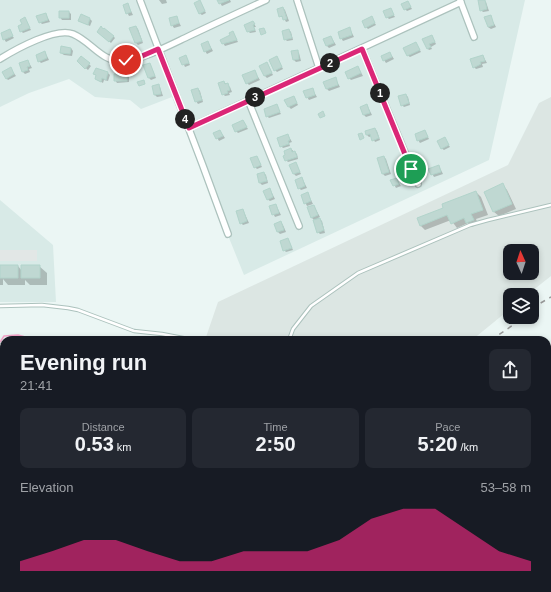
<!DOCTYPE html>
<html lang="en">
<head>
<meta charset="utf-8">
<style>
	body { margin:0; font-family:Arial,sans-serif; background:#242831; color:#f1f3f6; height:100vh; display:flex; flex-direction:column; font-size:15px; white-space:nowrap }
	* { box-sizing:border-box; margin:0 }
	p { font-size:13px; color:#9ea1a6 }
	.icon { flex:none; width:22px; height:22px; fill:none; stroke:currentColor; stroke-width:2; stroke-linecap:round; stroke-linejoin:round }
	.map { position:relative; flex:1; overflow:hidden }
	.drawer { position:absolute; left:0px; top:336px; width:551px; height:256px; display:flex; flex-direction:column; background:#171b24; border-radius:12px 12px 0 0; box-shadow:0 2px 6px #0003 }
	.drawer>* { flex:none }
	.needle { width:26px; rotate:357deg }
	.tools { position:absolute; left:503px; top:244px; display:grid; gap:8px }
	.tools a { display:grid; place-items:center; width:36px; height:36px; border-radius:8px; background:#171b24; box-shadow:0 2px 6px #0003; font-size:20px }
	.pin { position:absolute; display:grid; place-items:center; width:34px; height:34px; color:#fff; margin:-17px; border:2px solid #fff; border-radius:50%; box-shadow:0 1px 4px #0007 }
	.km { position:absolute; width:20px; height:20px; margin:-10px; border-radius:50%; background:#222; color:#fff; font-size:11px; line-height:20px; text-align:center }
	.round { display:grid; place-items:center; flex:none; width:42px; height:42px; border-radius:8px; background:#242831 }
	.overview { display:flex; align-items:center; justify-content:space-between; height:68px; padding:0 20px }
	h1 { font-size:22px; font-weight:700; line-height:30px }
	.metrics { display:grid; grid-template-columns:repeat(3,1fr); gap:6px; height:68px; padding:4px 20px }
	.metrics div { display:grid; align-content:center; border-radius:8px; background:#242831; text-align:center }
	.metrics b { font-size:20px; font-weight:700 }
	.metrics small { font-size:11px; font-weight:400 }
	.metrics p { font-size:11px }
	.chart { height:112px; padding:8px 20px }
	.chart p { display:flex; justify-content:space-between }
	.chart svg { width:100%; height:72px; margin-top:4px; fill:#db2777; opacity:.7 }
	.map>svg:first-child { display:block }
	.residential { fill:#d8eae7 }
	.industrial { fill:#dce6e3; fill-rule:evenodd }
	.green { fill:#b2caec }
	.parking { fill:#e2e7e6 }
	.shadow { fill:#0003 }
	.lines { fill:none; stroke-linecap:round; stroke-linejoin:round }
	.stream { stroke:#f5a5ca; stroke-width:1.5 }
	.building { fill:#bfd8d2; stroke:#b2d4cb }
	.service-casing { stroke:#acc2bd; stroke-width:4.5 }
	.minor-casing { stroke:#acc2bd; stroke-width:8 }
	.service { stroke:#fff; stroke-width:2.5 }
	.minor { stroke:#fff; stroke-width:5.5 }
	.rail { stroke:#999; stroke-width:1.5; stroke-dasharray:5 5; stroke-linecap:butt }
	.route-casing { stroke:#fff; stroke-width:8 }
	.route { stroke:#db2777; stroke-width:5 }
</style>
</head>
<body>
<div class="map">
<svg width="551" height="592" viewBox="0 0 551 592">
	<rect width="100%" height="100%" fill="#ebf6f4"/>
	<path class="residential" d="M0,0h525l-36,160 -245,115 -72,-178 -31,12 -11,-9 -35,-3 -26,-18 -40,14 -29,14z
		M0,200l53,45 3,57h-56z
		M4,426v162h21l-3,4h-22v-164z"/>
	<path class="industrial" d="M551,97v179l-24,19h-17v14l-38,31h-267l13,-38 290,-137 31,-62zM510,251h22v22h-22z
		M25,588h193l-3,4h-193z"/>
	<path class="green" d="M551,471v39h-4v-36z
		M551,520v72h-3l-1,-71z"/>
	<path class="parking" d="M0,250h37v11h-37z"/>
	<path class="shadow" d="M159,0h7l1,3 -5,1z
		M218,0h12l1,2 -9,4z
		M483,0l3,2 3,9 -6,1 -2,-2z
		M200,1l6,12 -4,2 -3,-2z
		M408,2l4,7 -5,2 -2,-2z
		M128,5l5,10 -4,1 -5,-10z
		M283,8l2,2 4,11 -3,1 -2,-4 -4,-2z
		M390,9l5,8 -6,2 -2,-2z
		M69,12l2,2v6h-9l-2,-3z
		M46,14l4,8 -8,2 -2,-2z
		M490,16l6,11 -5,2 -3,-2z
		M176,17l5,9 -7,2 -2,-3z
		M372,18l4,7 -8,4 -2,-2z
		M25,19l6,11 -8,3 -2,-2z
		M90,19l2,2 -2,5 -11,-5z
		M253,22l3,5h-2l2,5 -6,1 -2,-2z
		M136,27l2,2 5,14 -5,2 -2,-2z
		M350,29l4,8 -11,4 -2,-3z
		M289,30l2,2 2,8 -6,1 -2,-2z
		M9,31l5,7 -8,4 -2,-3z
		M233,32l5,10 -13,4 -4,-6 10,-4z
		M100,34l13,2 2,2 -4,5z
		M432,36l4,8 -5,3 1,2 -3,1 -2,-2z
		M331,37l5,8 -7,3 -2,-2z
		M208,42l5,9 -6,3 -2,-3z
		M416,43l5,9 -11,5 -3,-2z
		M71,48l2,3 -1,5 -8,-1 -3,-2z
		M297,51l2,2 2,8 -5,1 -2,-2z
		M45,52l4,8 -8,3 -2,-2z
		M390,53l4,6 -8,4 -2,-3z
		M186,56l4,9 -5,2 -4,-9z
		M483,56l4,7 -5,1 1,3 -7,2 -2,-2z
		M81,57l10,9 -3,4 -10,-9z
		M277,57l6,12 -6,3 -2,-2z
		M28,61l4,7 -3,1 1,3 -5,2 -2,-2 -3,-9z
		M267,63l6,12 -6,3 -3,-3z
		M150,64l6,14 -5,2 -2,-2z
		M358,67l5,9 -12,4 -2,-2z
		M10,68l6,8 -8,4 -2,-2z
		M96,69l12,4 2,2 -2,6 -4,-1 -1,3 -7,-4 1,-3 -2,-2z
		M254,71l6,9 -11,5 -2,-2z
		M127,74l2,2v6l-12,1 -2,-3z
		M335,78l5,9 -11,4 -2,-2z
		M224,82l6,5 2,5 -3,1 1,2 -5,1 -2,-2z
		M158,85l2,2 3,9 -6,1 -2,-2 -2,-9z
		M198,89l2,2 3,11 -5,2 -2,-3z
		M312,89l5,8 -8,3 -2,-3z
		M406,95l2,2 2,8 -6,2 -2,-2z
		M294,97l4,8 -7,4 -2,-2z
		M276,105l5,9 -12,4 -2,-2z
		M367,105l5,10 -6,2 -2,-2z
		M243,121l5,8 -10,4 -2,-2z
		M375,129l2,2 3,9 -5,2 -3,-6 -3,1 -2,-2z
		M220,131l5,7 -6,3 -4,-7z
		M425,131l4,8 -9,4 -2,-3z
		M288,135l4,7 -3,1 1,3 -7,2 -2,-2z
		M445,139l5,8 -6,3 -3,-2z
		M291,149l6,5 1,5 -10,3 -2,-2z
		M257,157l5,10 -5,2 -2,-2z
		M384,157l2,2 5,15 -6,2 -2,-2z
		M296,164l5,10 -5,2 -2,-2z
		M439,166l4,8 -9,3 -4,-7z
		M264,173l2,2 2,8 -6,2 -2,-2z
		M302,178l5,10 -6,2 -2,-2z
		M396,179l5,7 -5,2 -4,-7z
		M503,185l4,5 9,19 -17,7 -5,-4z
		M270,189l5,10 -5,2 -3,-2z
		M476,192l5,5 7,18 -12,4 2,5 -6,3 -4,-4 -11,5 -6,-8 -26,10 -5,-5 25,-17z
		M308,194l5,10 -6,2 -5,-10z
		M276,205l5,10 -6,2 -5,-10z
		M314,206l6,11 -2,1 4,3 3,12 -5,1 -2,-2 -3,-11 -3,-3 -4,-10z
		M242,210l2,2 5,11 -6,2 -2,-2z
		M281,222l2,3 3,7 -6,2 -2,-2 -3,-8z
		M288,239l5,11 -7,2 -2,-2z
		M18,266l4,5 17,-5 8,7v12h-17l-5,-5v5h-17l-5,-6v6h-3v-14z
		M0,489l3,2 -2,6 -1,-1z
		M0,525l4,3v4l-4,5z
		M4,574v10l-3,3 -1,-1v-11z"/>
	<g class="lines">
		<path class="stream" d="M77,340h21
			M0,342l4,-6 14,-1 18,5
			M547,517l4,-1"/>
	</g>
	<path class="building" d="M200,0l5,11 -6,3 -5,-11z
		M217,0h12l-10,4z
		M478,0h7l2,9 -7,2z
		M408,1l3,6 -7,3 -3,-6z
		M128,3l3,9 -5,2 -3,-9z
		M283,7l4,12 -4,1 -1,-4 -3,1 -2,-8z
		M391,8l3,7 -8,3 -3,-7z
		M59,11h10v7h-10z
		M46,13l2,7 -9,3 -3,-7z
		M81,14l9,4 -2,7 -10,-4z
		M491,15l3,10 -6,2 -4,-10z
		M177,16l2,7 -8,3 -2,-8z
		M372,16l3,7 -10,5 -3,-7z
		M25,17l5,11 -10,4 -2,-6 4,-2 -2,-4z
		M253,21l2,3 -2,1 2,5 -8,2 -3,-7z
		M101,26l2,3 1,-1 10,8 -5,6 -12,-10z
		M136,26l6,15 -7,2 -6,-15z
		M350,27l2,8 -12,4 -2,-7z
		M264,28l2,5 -5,2 -2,-6z
		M10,29l3,7 -10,4 -2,-7z
		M289,29l3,9 -8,2 -2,-9z
		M233,31l4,9 -15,4 -2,-4 10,-5 -1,-2z
		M432,35l3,7 -6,2 2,3 -4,2 -5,-10z
		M331,36l3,7 -8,3 -3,-7z
		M208,41l3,8 -7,3 -3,-8z
		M416,42l4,8 -13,6 -4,-8z
		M61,46l10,2 -1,6 -10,-1z
		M298,50l1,9 -6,1 -2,-9z
		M45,51l2,7 -9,4 -2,-7z
		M390,52l2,5 -9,4 -2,-5z
		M186,55l3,8 -7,2 -3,-7z
		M483,55l2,6 -5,1 1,2 -8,4 -3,-9z
		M81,56l9,7 -5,6 -8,-8z
		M277,56l5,11 -8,4 -5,-11z
		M28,60l2,6 -3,1 1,3 -6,2 -3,-9z
		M267,62l5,11 -8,3 -5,-10z
		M150,63l5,13 -7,2 -5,-13z
		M358,66l3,7 -13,6 -3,-7z
		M11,67l3,7 -8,5 -4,-7z
		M96,68l12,4 -2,8 -4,-2 -1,4 -6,-3 1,-4 -3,-1z
		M255,70l3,8 -12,6 -4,-9z
		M127,73v8h-13v-7z
		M336,77l2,8 -12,4 -3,-7z
		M144,80l1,4 -6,2 -2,-4z
		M224,81l1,3 3,-1 2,7 -3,1 1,2 -6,2 -4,-12z
		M159,84l2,10 -7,1 -2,-9z
		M198,88l4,12 -7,2 -4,-12z
		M313,88l2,7 -9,3 -3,-7z
		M406,94l3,9 -8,3 -3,-10z
		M294,96l3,7 -9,4 -4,-7z
		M277,104l3,8 -14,5 -2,-8z
		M367,104l3,9 -7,2 -3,-8z
		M323,111l2,5 -5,2 -2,-4z
		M243,120l4,7 -12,5 -3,-7z
		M375,128l4,10 -7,3 -2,-7 -4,1 -1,-4z
		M220,130l3,6 -7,3 -3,-6z
		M425,130l3,7 -11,4 -2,-7z
		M362,133l2,5 -4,2 -2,-6z
		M288,134l2,6 -2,1 1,3 -9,3 -3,-9z
		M445,137l4,8 -8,4 -4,-8z
		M291,148l1,4 3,-1 2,6 -12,4 -2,-5 2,-1 -1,-4z
		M257,156l4,9 -7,3 -4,-10z
		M384,156l5,16 -7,2 -5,-16z
		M296,162l4,10 -7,2 -4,-9z
		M439,165l2,7 -10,3 -3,-6z
		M264,172l3,9 -8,2 -2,-9z
		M302,177l3,9 -7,3 -3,-9z
		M397,178l2,6 -6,2 -3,-6z
		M503,183l9,21 -19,8 -9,-20z
		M270,188l3,9 -6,3 -4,-9z
		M476,191l7,19 -12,4 3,6 -8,3 -2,-5 -13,6 -4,-9 -27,11 -3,-8 26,-10 -1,-4z
		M308,192l3,9 -7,3 -3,-9z
		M276,204l3,9 -7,2 -3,-9z
		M314,205l4,10 -7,3 -4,-11z
		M243,209l4,12 -7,3 -4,-13z
		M320,218l4,12 -7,3 -4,-13z
		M281,221l3,9 -7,2 -3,-8z
		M288,238l4,10 -9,3 -3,-10z
		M0,265h18v13h-18z
		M21,265h19v13h-19z
		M0,524l4,3 -4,6z
		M2,571l2,2v7l-4,4v-10z"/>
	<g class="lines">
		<defs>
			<path id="service" d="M0,306l42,-1 26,3 10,2 56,21 28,3 31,6
				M289,340l4,-11 18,-23 47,-33 112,-48 18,-5 63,-15
				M547,456l4,-3
				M397,588l2,4
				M470,588l2,4
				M205,592l3,-4
				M377,592l4,-4"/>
			<path id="minor" d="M140,0l63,166 25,68
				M297,0l22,68
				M460,0l14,37
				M362,49l56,135
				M0,59c16,-10 56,-32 73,-25 19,8 28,28 50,27 21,-2 47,-16 66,-25 25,-12 51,-24 77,-36
				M248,100l51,126
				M189,128l272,-126
				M0,347l4,3
				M0,466l4,-2
				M0,512l4,1
				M0,555l4,-5"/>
		</defs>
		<use href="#service" class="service-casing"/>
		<use href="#minor" class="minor-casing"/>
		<use href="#service" class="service"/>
		<use href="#minor" class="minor"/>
		<path class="rail" d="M532,308l19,-11
			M491,340l34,-23
			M547,433l4,-3
			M223,592l3,-4
			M357,592l5,-4"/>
	</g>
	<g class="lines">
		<defs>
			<path id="route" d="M126,60l9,-1 23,-10 31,79 173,-79 49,120"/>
		</defs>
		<use href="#route" class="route-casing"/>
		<use href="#route" class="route"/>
	</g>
</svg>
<div class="tools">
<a><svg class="needle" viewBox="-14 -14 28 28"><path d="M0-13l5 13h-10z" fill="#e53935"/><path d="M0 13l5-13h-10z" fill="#9ea1a6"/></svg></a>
<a><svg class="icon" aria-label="layers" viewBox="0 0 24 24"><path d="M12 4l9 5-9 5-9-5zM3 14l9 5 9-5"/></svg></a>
</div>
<div class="pin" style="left:411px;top:169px;background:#1e9e55"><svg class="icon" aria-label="arrive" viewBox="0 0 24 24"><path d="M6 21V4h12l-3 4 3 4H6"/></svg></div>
<div class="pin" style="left:126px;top:60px;background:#d93025"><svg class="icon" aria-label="check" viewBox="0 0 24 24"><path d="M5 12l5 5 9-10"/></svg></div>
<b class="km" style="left:380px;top:93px">1</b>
<b class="km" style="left:330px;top:63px">2</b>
<b class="km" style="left:255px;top:97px">3</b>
<b class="km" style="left:185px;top:119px">4</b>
<section class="drawer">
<div class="overview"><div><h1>Evening run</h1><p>21:41</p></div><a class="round"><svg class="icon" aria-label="share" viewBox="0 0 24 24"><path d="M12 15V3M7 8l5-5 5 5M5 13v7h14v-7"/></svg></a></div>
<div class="metrics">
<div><p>Distance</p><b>0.53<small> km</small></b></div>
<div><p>Time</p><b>2:50</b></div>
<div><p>Pace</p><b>5:20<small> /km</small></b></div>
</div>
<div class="chart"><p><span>Elevation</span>53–58 m</p>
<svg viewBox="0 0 160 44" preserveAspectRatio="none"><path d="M0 44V38L10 32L20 25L30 25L40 32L50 38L60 38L70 32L80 32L90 32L100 25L110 12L120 6L130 6L140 19L150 32L160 38V44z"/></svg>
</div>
</section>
</div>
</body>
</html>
